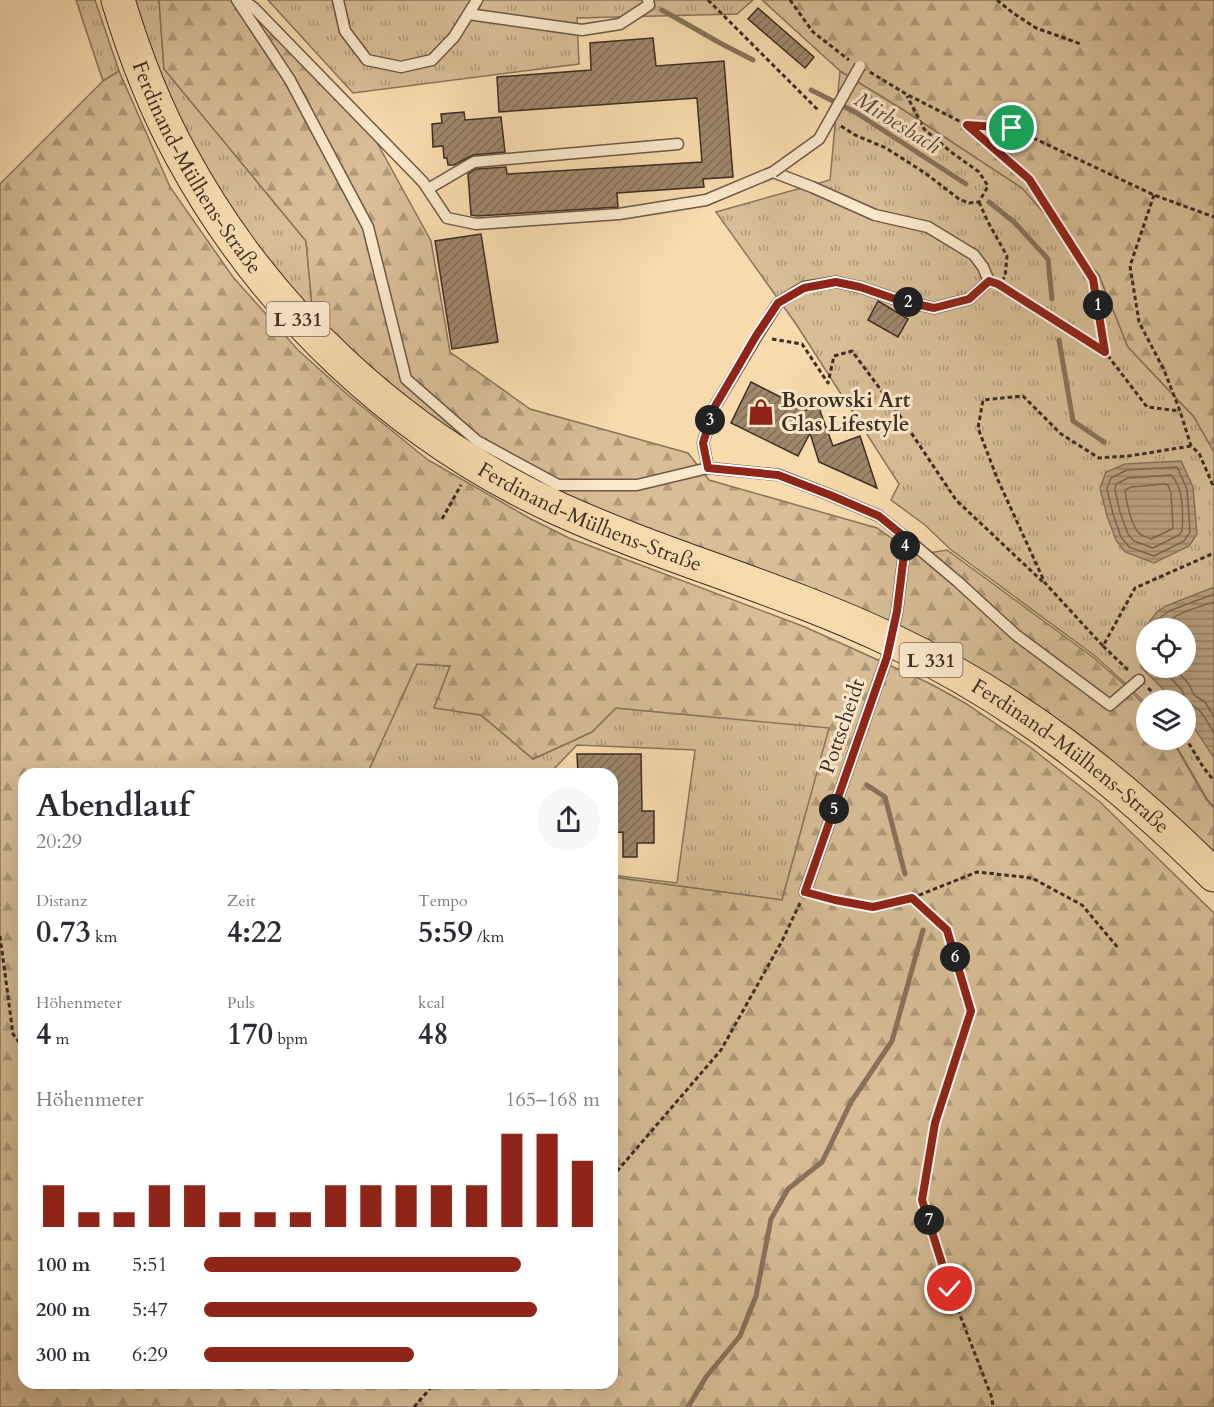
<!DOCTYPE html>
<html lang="de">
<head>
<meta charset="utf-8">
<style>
	body { margin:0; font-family:Cardo,serif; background:#f7f7f7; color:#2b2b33; height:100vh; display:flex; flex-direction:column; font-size:22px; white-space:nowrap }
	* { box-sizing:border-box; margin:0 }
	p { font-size:20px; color:#7c7c81 }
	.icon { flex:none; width:33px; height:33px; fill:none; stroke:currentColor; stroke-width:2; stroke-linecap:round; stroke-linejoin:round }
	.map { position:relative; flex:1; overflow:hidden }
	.panel { position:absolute; left:18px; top:768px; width:600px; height:621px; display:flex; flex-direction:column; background:#fff; border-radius:18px; box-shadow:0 6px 24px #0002 }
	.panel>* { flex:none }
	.buttons { position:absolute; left:1136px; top:618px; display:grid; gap:12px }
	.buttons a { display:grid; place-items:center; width:60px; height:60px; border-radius:50%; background:#fff; box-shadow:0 6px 24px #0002; font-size:30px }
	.pin { position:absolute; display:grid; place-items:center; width:51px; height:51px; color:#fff; margin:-26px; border:3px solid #fff; border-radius:50%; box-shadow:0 2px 6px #0007 }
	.km { position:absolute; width:30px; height:30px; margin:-15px; border-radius:50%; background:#222; color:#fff; font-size:16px; line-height:30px; text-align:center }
	.round { display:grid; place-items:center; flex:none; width:63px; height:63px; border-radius:32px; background:#f7f7f7 }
	.overview { display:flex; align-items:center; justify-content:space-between; height:102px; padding:0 18px }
	h1 { font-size:33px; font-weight:800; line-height:45px }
	.figures { display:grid; grid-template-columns:repeat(3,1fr); gap:9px; height:102px; padding:6px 18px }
	.figures div { display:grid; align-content:center }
	.figures b { font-size:30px; font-weight:800 }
	.figures small { font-size:16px; font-weight:400 }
	.figures p { font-size:16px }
	.chart { height:168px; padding:12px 18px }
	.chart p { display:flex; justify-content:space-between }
	.chart svg { width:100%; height:108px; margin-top:6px; stroke:#8f2418; stroke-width:6 }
	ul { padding:0 18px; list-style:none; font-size:20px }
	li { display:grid; grid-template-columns:96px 72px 1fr; align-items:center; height:45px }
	li i { height:15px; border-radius:8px; background:#8f2418 }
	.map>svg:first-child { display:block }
	.grass { fill:url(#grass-tufts); stroke:#8a755c; stroke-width:1.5; fill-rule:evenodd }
	.forest { fill:url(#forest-firs); stroke:#8a755c; stroke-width:1.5; fill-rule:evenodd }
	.water { fill:url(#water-rules); stroke:#87725a; stroke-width:1.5; fill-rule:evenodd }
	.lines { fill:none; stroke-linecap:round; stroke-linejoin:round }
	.shore { stroke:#7a6650; stroke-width:1.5 }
	.stream { stroke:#87725a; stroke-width:5 }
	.building { fill:url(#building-hatch); stroke:#3d2d23; stroke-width:1.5 }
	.lane-casing { stroke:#6c5846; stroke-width:13 }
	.primary-casing { stroke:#3d2d23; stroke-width:35 }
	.path { stroke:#3d2d23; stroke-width:3; stroke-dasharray:4.5 3; stroke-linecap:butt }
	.lane { stroke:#fae8ca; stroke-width:10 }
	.primary { stroke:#f8dbad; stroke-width:33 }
	.lane-bridge-casing { stroke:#6c5846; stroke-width:13; stroke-linecap:butt }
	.lane-bridge { stroke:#fae8ca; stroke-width:10 }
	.route-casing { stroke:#fff; stroke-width:12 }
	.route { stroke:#8f2418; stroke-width:8 }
	.labels { text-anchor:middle; stroke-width:6; stroke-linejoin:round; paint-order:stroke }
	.shield { fill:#fae8ca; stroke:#766555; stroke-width:1.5 }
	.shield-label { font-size:20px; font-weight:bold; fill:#3d2d23 }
	.street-label { font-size:21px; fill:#3d2d23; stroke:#fae8ca }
	.poi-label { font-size:21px; font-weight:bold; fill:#3d2d23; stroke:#fae8ca; text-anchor:start }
	.water-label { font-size:22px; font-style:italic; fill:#5c4a3a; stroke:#fae8ca }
</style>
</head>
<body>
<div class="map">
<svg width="1214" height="1407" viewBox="0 0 1214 1407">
	<defs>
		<pattern id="grass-tufts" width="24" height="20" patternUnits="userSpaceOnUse" patternTransform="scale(1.5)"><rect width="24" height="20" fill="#d8bd96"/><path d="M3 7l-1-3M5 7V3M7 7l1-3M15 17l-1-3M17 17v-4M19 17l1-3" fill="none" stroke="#b09a7a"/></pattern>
		<pattern id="forest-firs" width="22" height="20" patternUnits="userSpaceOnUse" patternTransform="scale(1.5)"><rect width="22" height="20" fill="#d8bd96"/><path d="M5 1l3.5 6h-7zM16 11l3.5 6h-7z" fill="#b09a7a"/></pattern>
		<pattern id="water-rules" width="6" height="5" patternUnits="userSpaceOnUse" patternTransform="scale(1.5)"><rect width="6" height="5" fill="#b8a07e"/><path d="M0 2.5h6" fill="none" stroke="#978367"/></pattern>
		<pattern id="building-hatch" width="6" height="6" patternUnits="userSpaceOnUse" patternTransform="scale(1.5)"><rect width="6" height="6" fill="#9e876b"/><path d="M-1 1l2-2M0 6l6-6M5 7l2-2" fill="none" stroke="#826f58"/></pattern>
	</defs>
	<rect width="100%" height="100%" fill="#f8dbad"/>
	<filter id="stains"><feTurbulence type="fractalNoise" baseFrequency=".00333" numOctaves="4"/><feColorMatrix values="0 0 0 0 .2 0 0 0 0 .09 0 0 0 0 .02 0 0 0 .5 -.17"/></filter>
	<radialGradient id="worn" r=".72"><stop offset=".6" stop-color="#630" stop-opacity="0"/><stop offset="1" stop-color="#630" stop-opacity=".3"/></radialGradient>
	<path class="grass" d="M76,0h19l24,71 -16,10z
		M129,0h30l5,69 142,172 7,76 -54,-62 -75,-122z
		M268,0h485l-16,14 -160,4 2,46 -226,29z
		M840,71l62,38 120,79 77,87 29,72 66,70 20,35v355l-7,-8 -34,-59h12v-40h-39v4l-17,-17 -34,-31 -145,-107 -25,-24 -34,-25 8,-16 -103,-160 -80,-112 114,-32zM1146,628h39v40h-39z
		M417,664l33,2 -15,42 46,7 52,44 59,-27 23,-24 215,19 -48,173 -170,-23v-2l65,8 18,-133 -118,-5 -28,29h-182z"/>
	<path class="forest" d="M159,0h78l20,18 118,121 56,102 19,111 80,57 158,44 21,27 168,48 39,27 31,-5 147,108 34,30 18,19v33h26l34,59 8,9v57l-255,-208 -357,-142 -99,-49 -88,-60 -102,-89 -7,-76 -142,-172z
		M762,0h452v452l-20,-35 -66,-70 -29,-72 -77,-87 -120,-79 -62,-38z
		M119,71l51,116 63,90 65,73 50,45 80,65 103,59 38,19 236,89 126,57 34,19 65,44 70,55 114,111v494h-1214v-1223l103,-103zM417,664l33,2 -16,42 47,7 52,44 59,-27 24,-24 213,20 -47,172 -170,-23v506h-588v-609h343z"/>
	<path class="water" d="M1181,461l12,26 4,47 -8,12 -35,17 -29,-11 -9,-12 -9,-24 -7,-28 6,-16 19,-8z
		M1214,587v171l-29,-44v-14h-12l-11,-12 -21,-21 2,-37 14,-18 9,-6zM1146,628h39v40h-39z"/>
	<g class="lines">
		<path class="shore" d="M1177,467l10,22 3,43 -6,9 -30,15 -25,-9 -8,-10 -8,-23 -6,-25 4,-11 16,-8z
			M1171,475c13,12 12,39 11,56l-3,4 -26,13 -19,-7 -6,-7 -8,-22 -5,-22 1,-6 12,-6z
			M1165,484l3,1 3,8 2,34 -1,2 -21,10c-4,-2 -10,-3 -13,-7 -7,-8 -12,-31 -13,-42l6,-3z
			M1152,628l9,-11 8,-6 45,-17
			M1161,628c12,-15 35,-20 53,-26
			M1161,668l21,22 4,12c15,5 20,18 28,31
			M1174,668l15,16 5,11 11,7 9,15"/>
		<path class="stream" d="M662,10l58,33 33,17
			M811,90l44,22 111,72
			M989,202l25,20 34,37 4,40
			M1059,340l14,81 31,21
			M867,785l18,12 20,77
			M688,1407l18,-30 34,-41 16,-40 15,-77 17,-30 34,-27 29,-60 41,-61 31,-111"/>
	</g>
	<path class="building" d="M758,8l56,49 -9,11 -57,-49z
		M653,38l3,28 68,-5 9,116 -30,2 1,8 -87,6 1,14 -141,9 -6,-1 -3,-41 8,-5 30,-2 1,7 195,-12 -5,-64 -198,14 -2,-35 94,-7 -1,-27z
		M464,112l1,8 36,-3 4,35 -32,3 -19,10h-6l-1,-7h-3l-1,-12 -10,1 -1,-23 10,-1 -1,-9z
		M481,234l17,108 -46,7 -17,-108z
		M878,301l30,18 -10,18 -30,-17z
		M751,382l55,28 18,-5 -4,6 13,35 27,-10 17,52 -58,-26 -9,-29 -12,23 -67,-33z
		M577,754h64l1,57h12v32h-17v14h-14v-25l-11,1v-59h-34z"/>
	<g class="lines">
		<defs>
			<path id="lane" d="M237,0l53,80 78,147 38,152 71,62 81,44h79l71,-17 71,7 51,20 49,21 27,22 -9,73 -10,46 -82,235
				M243,0l11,8 169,174 24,36 29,6 143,-10 87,-14 67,-28 39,15 63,28 53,12 46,28 9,12 6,14 -20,18 -35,9 -36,-8 -38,-13 -24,-5 -32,5 -26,16 -21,33 -43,72 -11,35 5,25
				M338,0l7,31 22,29 34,7 31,-7 22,-23 23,-37
				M468,14l114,16 38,-6 29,-19 -1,-5
				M428,189l46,-27 204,-18
				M906,538l51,43 59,54 94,70 29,-25"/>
			<g id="primary">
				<path id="s1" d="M118,0c16,53 36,106 63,155 83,154 218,281 378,354 108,49 225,80 332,131 125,59 226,139 323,235"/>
			</g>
		</defs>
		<use href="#lane" class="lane-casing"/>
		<use href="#primary" class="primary-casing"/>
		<path class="path" d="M708,0l110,110
			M790,0l23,32 36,28
			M997,0l16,13 23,15 45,16
			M870,72l36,22 61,31 62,54 64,100 12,73
			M968,125l44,3 142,67 60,22
			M841,126l14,9 31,13 39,25 34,26 10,4 10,-1 9,-16 -9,-14 -28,-20 -27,-23 -17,-33
			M1154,195l-24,71 9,56 25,48 16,41 11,35 8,7 15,35
			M979,202l9,20 19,34 -2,21 -2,2
			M1001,286l104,66 42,55 33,4
			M772,339l30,5 26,39 6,-27 18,-5 46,62 58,87 87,82
			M1191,446l-62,10 -30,2 -38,-24 -38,-38 -40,4 -5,28 19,50 48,105 58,63 32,-58 79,-35
			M442,519l19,-34
			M1103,646l27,26
			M1148,688l13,12
			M1185,737l18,30 11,14
			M817,895l18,5 38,7 39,-9 35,32 24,81 -36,112 -13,77 28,89 42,109 1,9
			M912,898l65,-26 55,6 50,27 37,44
			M0,936l13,98 11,15
			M612,1177l109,-127 61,-109 18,-38
			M414,1407l21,-24"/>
		<use href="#lane" class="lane"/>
		<use href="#primary" class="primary"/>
		<defs>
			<path id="lane-bridge" d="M773,172l46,-33 41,-73"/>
		</defs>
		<use href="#lane-bridge" class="lane-bridge-casing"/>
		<use href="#lane-bridge" class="lane-bridge"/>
	</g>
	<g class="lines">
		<defs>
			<path id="route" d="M950,1289l-28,-89 13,-77 36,-112 -24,-81 -35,-32 -39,9 -38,-7 -30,-8 82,-235 10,-46 9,-73 -27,-22 -49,-21 -52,-20 -70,-7 -5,-25 11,-35 42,-72 22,-33 26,-15 32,-6 24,5 38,13 36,8 35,-9 20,-18 9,3 107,68 -12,-73 -64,-100 -62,-54 45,3"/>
		</defs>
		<use href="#route" class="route-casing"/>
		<use href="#route" class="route"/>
	</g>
	<defs>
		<symbol id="shop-bare" viewBox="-9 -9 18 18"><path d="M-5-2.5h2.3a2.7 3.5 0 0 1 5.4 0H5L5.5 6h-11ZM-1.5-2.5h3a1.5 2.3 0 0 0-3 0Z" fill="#8f2418" stroke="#fae8ca" stroke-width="2.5" paint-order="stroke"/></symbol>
	</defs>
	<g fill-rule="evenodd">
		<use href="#shop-bare" x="742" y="393" width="38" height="38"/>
	</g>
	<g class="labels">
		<g class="shield">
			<rect x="266.5" y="302" width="63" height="34" rx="4.5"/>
			<rect x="899.5" y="643" width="63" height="34" rx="4.5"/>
		</g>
		<g class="shield-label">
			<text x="298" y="326">L 331</text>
			<text x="931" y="667">L 331</text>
		</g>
		<g class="street-label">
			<text dy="7" stroke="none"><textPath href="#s1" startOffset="186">Ferdinand-Mülhens-Straße</textPath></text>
			<text dy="7" stroke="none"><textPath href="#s1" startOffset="726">Ferdinand-Mülhens-Straße</textPath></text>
			<text transform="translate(842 726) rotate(-71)" y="7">Pottscheidt</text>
			<text dy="7" stroke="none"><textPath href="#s1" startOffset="1266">Ferdinand-Mülhens-Straße</textPath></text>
		</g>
		<g class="poi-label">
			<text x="781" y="407">Borowski Art<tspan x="781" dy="24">Glas Lifestyle</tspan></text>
		</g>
		<g class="water-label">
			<text transform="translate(898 122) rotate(32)" y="8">Mirbesbach</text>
		</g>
	</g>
	<rect width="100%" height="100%" filter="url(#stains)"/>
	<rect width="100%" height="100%" fill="url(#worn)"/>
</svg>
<div class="buttons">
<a><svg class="icon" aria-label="locate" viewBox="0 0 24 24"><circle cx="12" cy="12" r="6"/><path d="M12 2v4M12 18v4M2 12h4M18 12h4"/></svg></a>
<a><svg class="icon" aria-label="layers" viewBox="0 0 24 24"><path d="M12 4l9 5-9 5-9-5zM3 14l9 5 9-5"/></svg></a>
</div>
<div class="pin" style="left:1012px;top:128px;background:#1e9e55"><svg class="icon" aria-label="arrive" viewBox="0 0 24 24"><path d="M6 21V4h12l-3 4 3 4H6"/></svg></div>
<div class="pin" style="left:950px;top:1289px;background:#d93025"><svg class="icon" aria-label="check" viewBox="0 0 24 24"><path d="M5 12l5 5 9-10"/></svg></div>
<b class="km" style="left:1098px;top:305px">1</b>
<b class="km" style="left:908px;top:302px">2</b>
<b class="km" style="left:710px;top:420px">3</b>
<b class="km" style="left:905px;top:546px">4</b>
<b class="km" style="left:834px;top:809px">5</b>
<b class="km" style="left:955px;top:957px">6</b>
<b class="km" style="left:929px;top:1220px">7</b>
<section class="panel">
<div class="overview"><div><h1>Abendlauf</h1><p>20:29</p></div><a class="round"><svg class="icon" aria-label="share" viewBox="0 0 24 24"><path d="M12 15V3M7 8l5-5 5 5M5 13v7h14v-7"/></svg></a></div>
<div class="figures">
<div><p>Distanz</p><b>0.73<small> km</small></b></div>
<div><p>Zeit</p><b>4:22</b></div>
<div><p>Tempo</p><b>5:59<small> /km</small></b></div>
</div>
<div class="figures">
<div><p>Höhenmeter</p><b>4<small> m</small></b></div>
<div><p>Puls</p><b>170<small> bpm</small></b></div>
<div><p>kcal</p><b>48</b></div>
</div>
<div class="chart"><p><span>Höhenmeter</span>165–168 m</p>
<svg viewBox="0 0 160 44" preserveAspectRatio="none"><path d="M5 44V27M15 44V38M25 44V38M35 44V27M45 44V27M55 44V38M65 44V38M75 44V38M85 44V27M95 44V27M105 44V27M115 44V27M125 44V27M135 44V6M145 44V6M155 44V17"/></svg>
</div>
<ul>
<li><b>100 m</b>5:51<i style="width:80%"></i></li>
<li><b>200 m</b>5:47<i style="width:84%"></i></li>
<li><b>300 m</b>6:29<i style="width:53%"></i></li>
</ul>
</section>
</div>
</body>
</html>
